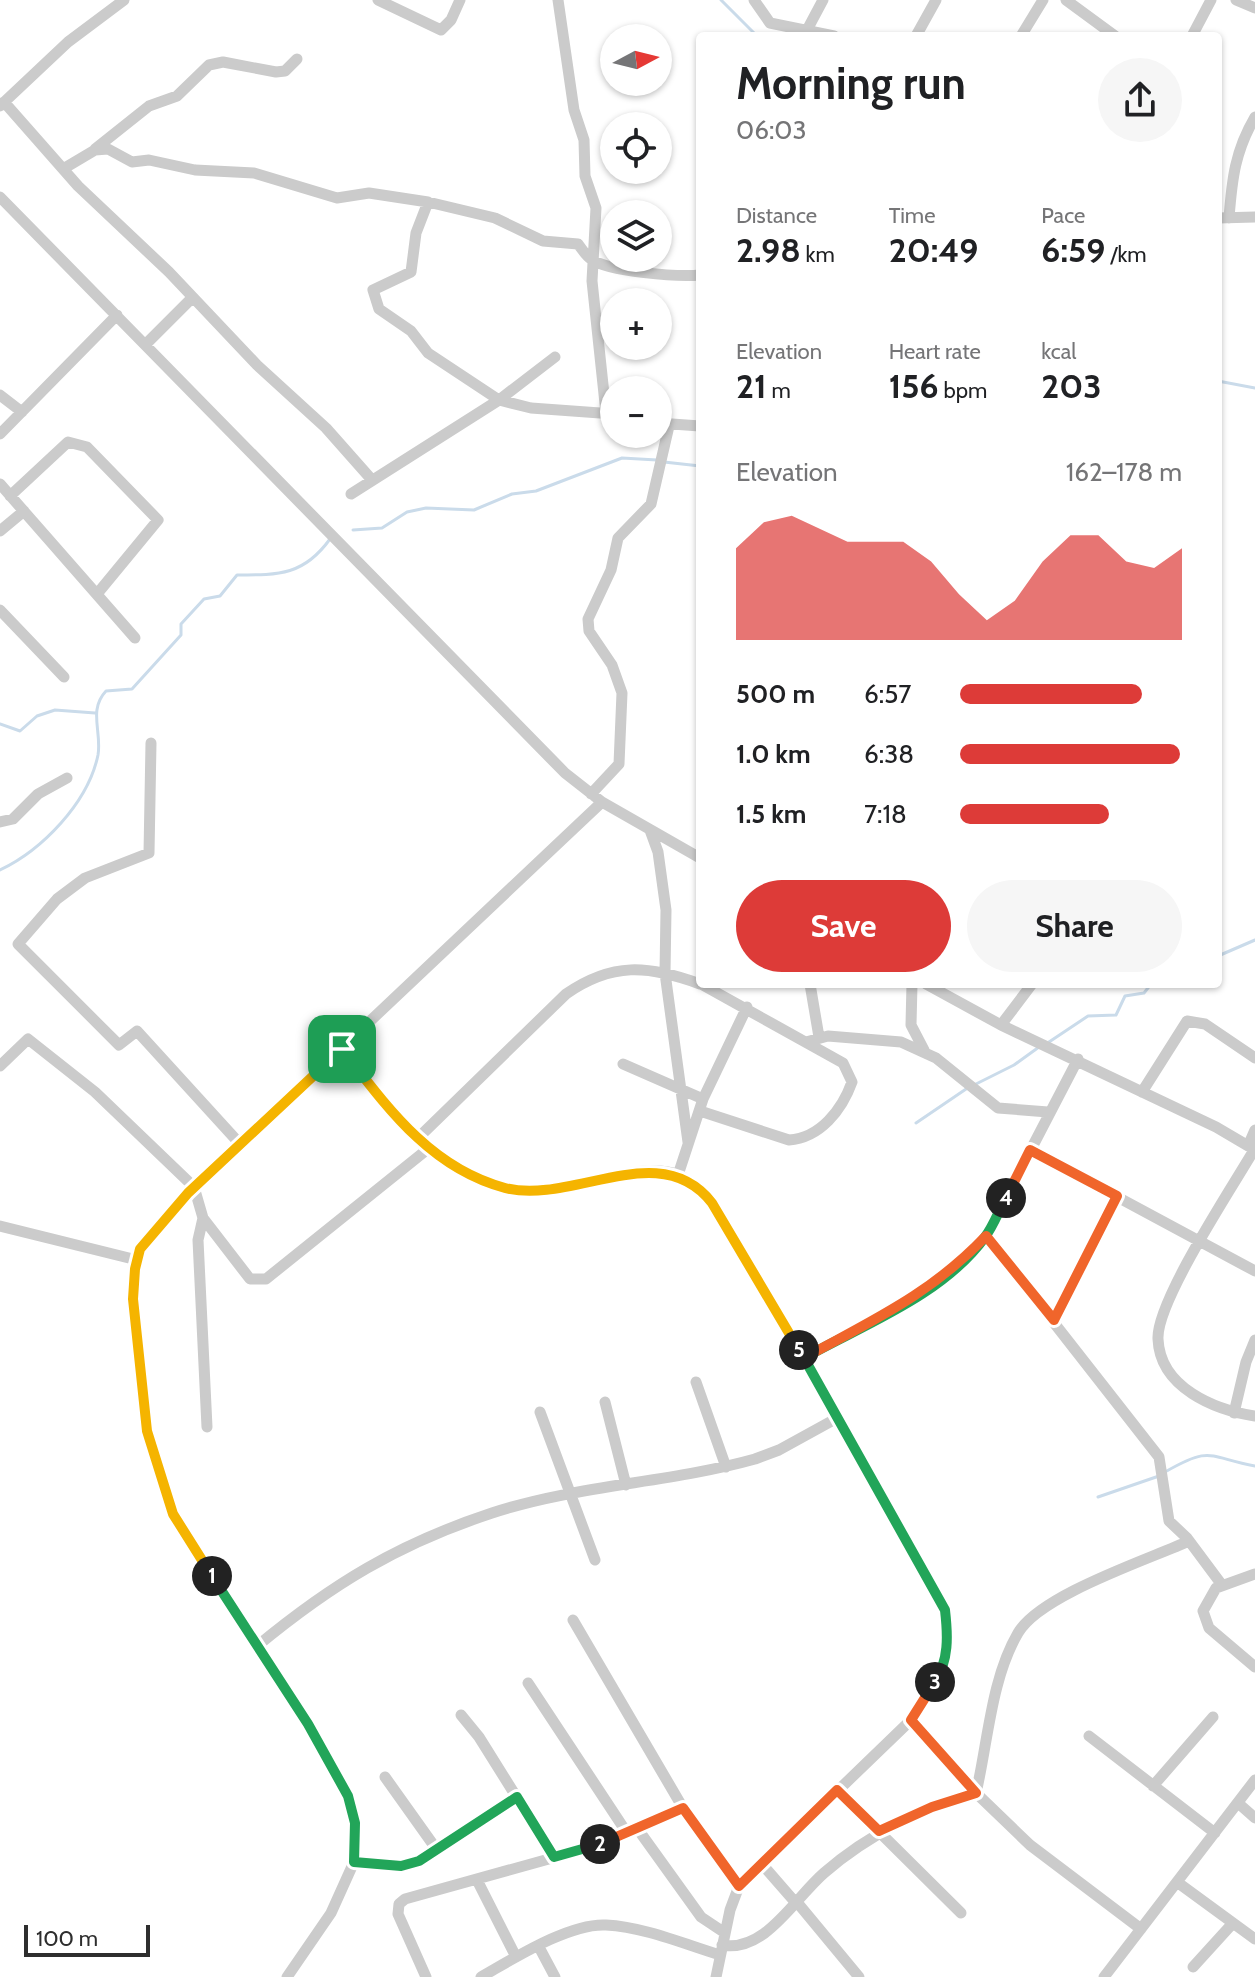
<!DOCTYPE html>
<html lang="en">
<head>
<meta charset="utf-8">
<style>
	body { margin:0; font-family:Cabin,sans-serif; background:#f6f6f6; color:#202124; height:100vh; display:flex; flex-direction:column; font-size:30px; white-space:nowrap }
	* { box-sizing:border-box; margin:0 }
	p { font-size:26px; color:#757577 }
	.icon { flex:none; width:44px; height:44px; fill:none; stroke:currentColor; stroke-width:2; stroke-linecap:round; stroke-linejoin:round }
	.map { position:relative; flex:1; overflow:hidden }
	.sheet { position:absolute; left:696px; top:32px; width:526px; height:956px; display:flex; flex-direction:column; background:#fff; border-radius:8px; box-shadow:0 2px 6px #0004 }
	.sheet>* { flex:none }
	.needle { width:52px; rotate:83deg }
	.controls { position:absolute; left:600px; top:24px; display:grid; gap:16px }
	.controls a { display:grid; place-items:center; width:72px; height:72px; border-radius:50%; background:#fff; box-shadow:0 2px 6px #0004; font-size:40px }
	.scale { position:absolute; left:24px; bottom:20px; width:126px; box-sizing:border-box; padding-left:8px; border:4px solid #2e2e2e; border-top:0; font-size:22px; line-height:28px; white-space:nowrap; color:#2e2e2e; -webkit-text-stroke:6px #fff; paint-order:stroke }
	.pin { position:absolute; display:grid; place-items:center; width:68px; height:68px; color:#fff; margin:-34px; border-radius:16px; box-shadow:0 4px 12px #0006 }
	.km { position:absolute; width:40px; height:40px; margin:-20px; border-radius:50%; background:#222; color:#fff; font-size:22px; line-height:40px; text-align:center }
	.round { display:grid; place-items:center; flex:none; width:84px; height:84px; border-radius:42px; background:#f6f6f6 }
	.summary { display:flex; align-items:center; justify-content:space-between; height:136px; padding:0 40px }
	h1 { font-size:44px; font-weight:700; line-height:60px }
	.metrics { display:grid; grid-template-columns:repeat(3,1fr); gap:12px; height:136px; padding:8px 40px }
	.metrics div { display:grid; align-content:center }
	.metrics b { font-size:34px; font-weight:700 }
	.metrics small { font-size:22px; font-weight:400 }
	.metrics p { font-size:22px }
	.chart { height:224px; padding:16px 40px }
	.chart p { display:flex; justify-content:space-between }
	.chart svg { width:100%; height:144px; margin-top:8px; fill:#dd3b38; opacity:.7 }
	.cta { display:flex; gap:16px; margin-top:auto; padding:16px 40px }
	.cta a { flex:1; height:92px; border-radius:48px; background:#dd3b38; color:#fff; font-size:32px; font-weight:700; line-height:92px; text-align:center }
	.cta a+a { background:#f6f6f6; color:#202124 }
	ul { padding:0 40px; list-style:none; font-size:26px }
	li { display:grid; grid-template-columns:128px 96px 1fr; align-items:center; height:60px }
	li i { height:20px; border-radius:10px; background:#dd3b38 }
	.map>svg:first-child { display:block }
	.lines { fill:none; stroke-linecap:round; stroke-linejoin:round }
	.stream { stroke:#cadbea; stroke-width:3 }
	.minor { stroke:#cbcbcb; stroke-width:11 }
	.split-1-casing { stroke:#fff; stroke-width:16 }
	.split-2-casing { stroke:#fff; stroke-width:16 }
	.split-3-casing { stroke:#fff; stroke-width:16 }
	.split-4-casing { stroke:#fff; stroke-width:16 }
	.split-5-casing { stroke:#fff; stroke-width:16 }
	.split-6-casing { stroke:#fff; stroke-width:16 }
	.split-1 { stroke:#f5b400; stroke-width:10 }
	.split-2 { stroke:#22a559; stroke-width:10 }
	.split-3 { stroke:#f0652b; stroke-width:10 }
	.split-4 { stroke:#22a559; stroke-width:10 }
	.split-5 { stroke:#f0652b; stroke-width:10 }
	.split-6 { stroke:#f5b400; stroke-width:10 }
</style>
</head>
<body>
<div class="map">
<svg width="1255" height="1977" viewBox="0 0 1255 1977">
	<rect width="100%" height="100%" fill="#fff"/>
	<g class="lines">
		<path class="stream" d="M721,0l36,36
			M1218,381l37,7
			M664,462l36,4
			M353,530l29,-2 25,-16 19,-4 48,2 38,-16 24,-3 86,-33 35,2
			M0,724l20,7 17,-15 18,-6 40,3
			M0,870c42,-20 88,-67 98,-115 4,-23 -10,-45 8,-64l26,-2 49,-54v-11l23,-25 16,-3 17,-21c43,0 67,0 93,-36
			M1218,956l37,-16
			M1049,1042l39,-26 28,-1 9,-19 19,-3 7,-9
			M976,1084l38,-19 25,-18
			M916,1123l53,-36
			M1165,1472c47,-27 42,-15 90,-6
			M1098,1497l61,-21"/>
		<path class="minor" d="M378,0l63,30 10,-10 9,-20
			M558,0l16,110 10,30 1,36 11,32 -4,73 14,132
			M754,0l16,23 64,13
			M1066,0l49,36
			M1236,0l19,8
			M807,30l16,-30
			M916,36l20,-36
			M1021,36l22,-36
			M1192,36l19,-36
			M4,102l74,84 91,86 88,93 69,63 46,52
			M0,106l68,-64 56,-42
			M95,149l54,-43 28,-10 32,-31 14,-3 53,10 9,-1 12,-12
			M63,169l32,-19 13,-1 24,13 17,-2 46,10 59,3 83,25 32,-5 59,9 67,16 48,23 35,3c4,5 8,12 13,15 18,13 87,18 109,16
			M0,197l565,576 37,29 98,56
			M428,202l-12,31 -5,39 -38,18 6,19 32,22 17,22 71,47 32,8 83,6
			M1218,218l37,-1
			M1229,218c3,-39 6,-67 26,-101
			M146,344l46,-46
			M0,395l22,17
			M658,423l42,3
			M0,434l117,-119
			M0,484l135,154
			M351,494l148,-94 56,-43
			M10,496l58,-54 19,5 71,73 -61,74
			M0,531l24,-20
			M0,610l64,67
			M151,743l-2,110 -64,25 -28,21 -39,45 101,101 18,-14 103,113
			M591,794l28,-30 3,-71 -10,-28 -23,-34 -1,-12 23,-49 7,-32 33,-34 18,-78
			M0,822l13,-3 25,-25 29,-16
			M650,830l8,22 8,58 -1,63 23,169
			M810,984l9,53
			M912,984l-1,41 13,25
			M926,984l75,41 215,102 39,23
			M1001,1025l31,-41
			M806,1042l22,-6 73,6 35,16 62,50 50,4
			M342,1049c44,57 90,124 166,139 49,10 129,-30 171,-13 9,4 17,12 25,18l135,224 106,193 3,25 -5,33 -32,52 -172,166 -9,24 -14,67
			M623,1064l80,35
			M0,1066l28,-27 67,53 99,95 9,31 47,61h16l163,-131
			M1142,1092l45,-71 18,3 50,34
			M700,1111l89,29c31,-2 53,-30 63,-58l-9,-19 -142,-79
			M417,1139l149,-145c46,-32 82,-29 134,-10
			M1248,1146l7,-16
			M1030,1150l225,121
			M1254,1150c-21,36 -98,152 -96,189 2,49 57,71 97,77
			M678,1175l25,-76 44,-92
			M203,1218l-5,22 9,187
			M0,1226l137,34
			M986,1236l173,221 10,64 18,17 35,47
			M1054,1320l63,-124
			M804,1358l119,-65 31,-23 32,-34 92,-177
			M696,1382l30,85
			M605,1402l21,83
			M540,1412l55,148
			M1234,1413l12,-51 9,-22
			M1255,1574l-39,14 -13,23 6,17 46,39
			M573,1620l110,188 56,78
			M256,1647c76,-63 142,-103 236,-134 85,-28 177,-30 263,-54l24,-9 60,-33
			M528,1683l99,150
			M461,1715l18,22 75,120
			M911,1720l65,73 54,52 111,84
			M1089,1736l126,97
			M385,1777l52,73
			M1153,1786l60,-69
			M837,1790l124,123
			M1238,1803l17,15
			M637,1828l64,89 24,16
			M354,1862l47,4 18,-5 98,-64
			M762,1864l33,38
			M477,1880l39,77
			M1177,1882l78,57
			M796,1901l63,76
			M722,1945c43,8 72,-46 102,-72 46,-40 94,-62 152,-80 12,-51 15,-114 42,-160 22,-38 129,-73 171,-92
			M539,1947l16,30
			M1193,1967l40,-44
			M287,1977l44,-64 23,-51 1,-39 -7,-27 -40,-72 -135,-210 -26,-83 -14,-132 2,-30 5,-20 48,-56 414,-391
			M426,1977l-28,-63 1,-10 6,-5 187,-52 91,-39
			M481,1977c32,-18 88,-54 125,-52 38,2 78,19 114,30
			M1104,1977l151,-197"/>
	</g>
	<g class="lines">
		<defs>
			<path id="split-1" d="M212,1576l-39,-62 -26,-83 -14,-132 2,-30 5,-20 48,-56 154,-144"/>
			<path id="split-2" d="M212,1576l96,148 40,72 7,27 -1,39 47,4 18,-5 98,-64 37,60 46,-13"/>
			<path id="split-3" d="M600,1844l83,-36 56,78 98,-96 42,41 53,-24 44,-14 -65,-73 24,-38"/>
			<path id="split-4" d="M935,1682c14,-22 13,-46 10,-72l-141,-252c61,-34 139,-63 181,-121 9,-12 14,-27 21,-39"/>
			<path id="split-5" d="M799,1350l5,8c69,-38 127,-64 182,-122l68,84 63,-124 -87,-46 -24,48"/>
			<path id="split-6" d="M342,1049c45,58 88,119 163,139 68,17 155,-52 207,15l87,147"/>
		</defs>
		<use href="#split-1" class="split-1-casing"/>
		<use href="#split-2" class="split-2-casing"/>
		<use href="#split-3" class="split-3-casing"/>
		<use href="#split-4" class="split-4-casing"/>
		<use href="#split-5" class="split-5-casing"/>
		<use href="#split-6" class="split-6-casing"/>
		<use href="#split-1" class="split-1"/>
		<use href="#split-2" class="split-2"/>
		<use href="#split-3" class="split-3"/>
		<use href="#split-4" class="split-4"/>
		<use href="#split-5" class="split-5"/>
		<use href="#split-6" class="split-6"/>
	</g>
</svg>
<div class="controls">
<a><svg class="needle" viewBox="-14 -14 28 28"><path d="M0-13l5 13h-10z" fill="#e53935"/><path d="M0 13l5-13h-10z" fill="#757577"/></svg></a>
<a><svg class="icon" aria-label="locate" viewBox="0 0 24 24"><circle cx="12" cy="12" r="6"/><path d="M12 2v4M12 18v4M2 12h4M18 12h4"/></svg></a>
<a><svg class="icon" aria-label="layers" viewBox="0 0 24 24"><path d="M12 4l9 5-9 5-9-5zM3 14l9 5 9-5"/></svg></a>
<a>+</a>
<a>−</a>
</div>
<div class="scale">100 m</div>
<div class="pin" style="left:342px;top:1049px;background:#1e9e55"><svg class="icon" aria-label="arrive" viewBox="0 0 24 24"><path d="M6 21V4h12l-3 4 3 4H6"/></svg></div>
<b class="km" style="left:212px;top:1576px">1</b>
<b class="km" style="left:600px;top:1844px">2</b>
<b class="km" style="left:935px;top:1682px">3</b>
<b class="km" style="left:1006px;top:1198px">4</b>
<b class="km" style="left:799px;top:1350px">5</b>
<section class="sheet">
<div class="summary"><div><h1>Morning run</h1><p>06:03</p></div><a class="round"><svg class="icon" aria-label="share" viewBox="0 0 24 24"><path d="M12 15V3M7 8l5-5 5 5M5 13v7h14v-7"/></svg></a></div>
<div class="metrics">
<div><p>Distance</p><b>2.98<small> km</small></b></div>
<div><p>Time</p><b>20:49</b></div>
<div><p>Pace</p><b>6:59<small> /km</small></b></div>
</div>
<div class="metrics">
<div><p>Elevation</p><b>21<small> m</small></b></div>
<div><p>Heart rate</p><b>156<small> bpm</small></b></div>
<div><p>kcal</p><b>203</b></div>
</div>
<div class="chart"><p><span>Elevation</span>162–178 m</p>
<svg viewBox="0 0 160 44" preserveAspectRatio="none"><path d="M0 44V16L10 8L20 6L30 10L40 14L50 14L60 14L70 20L80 30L90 38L100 32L110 20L120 12L130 12L140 20L150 22L160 16V44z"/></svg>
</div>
<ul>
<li><b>500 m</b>6:57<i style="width:82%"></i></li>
<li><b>1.0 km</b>6:38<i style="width:99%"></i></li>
<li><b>1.5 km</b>7:18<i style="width:67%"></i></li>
</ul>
<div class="cta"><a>Save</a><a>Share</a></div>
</section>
</div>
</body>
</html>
